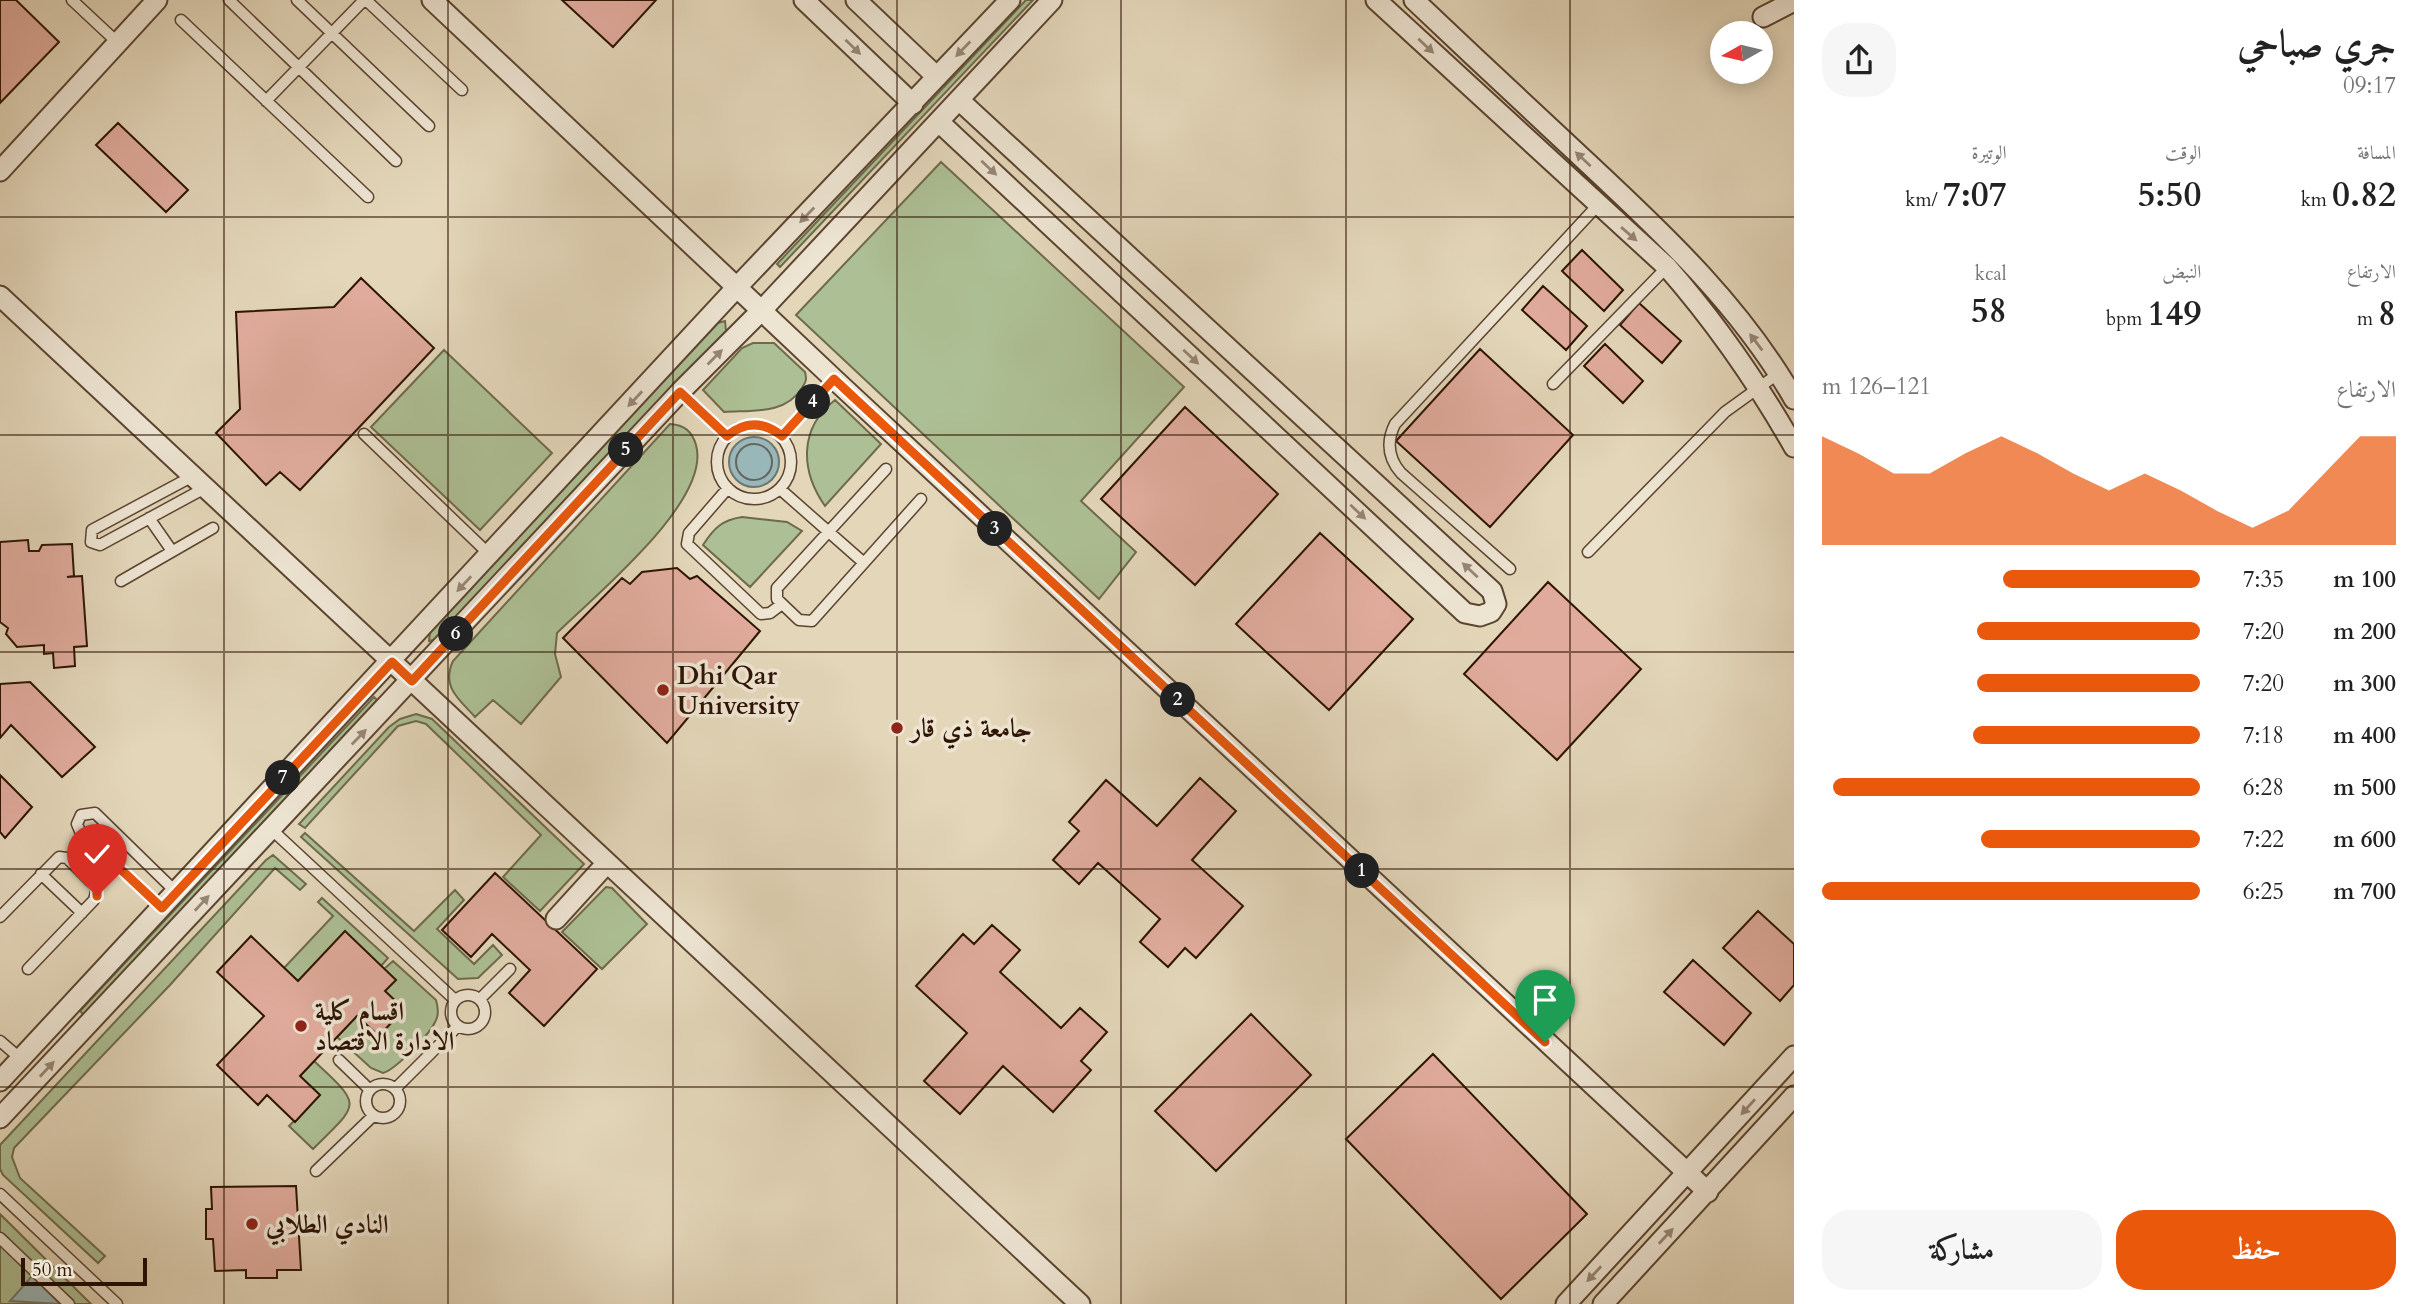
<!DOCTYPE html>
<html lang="ar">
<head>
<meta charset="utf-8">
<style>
	body { margin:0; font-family:Cardo,Amiri,serif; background:#f6f6f6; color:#222; direction:rtl; height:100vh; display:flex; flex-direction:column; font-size:26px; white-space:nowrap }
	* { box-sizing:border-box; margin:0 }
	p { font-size:23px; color:#767676 }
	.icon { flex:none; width:38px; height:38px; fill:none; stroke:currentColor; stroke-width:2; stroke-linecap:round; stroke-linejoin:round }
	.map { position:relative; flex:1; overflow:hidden; direction:ltr }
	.side { display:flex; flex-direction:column; background:#fff; width:630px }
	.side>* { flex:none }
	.needle { width:46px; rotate:262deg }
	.fabs { position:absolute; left:1710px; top:21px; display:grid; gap:14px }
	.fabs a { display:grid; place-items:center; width:63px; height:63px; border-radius:50%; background:#fff; box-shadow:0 4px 18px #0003; font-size:35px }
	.scale { position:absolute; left:21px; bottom:18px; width:126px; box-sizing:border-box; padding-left:7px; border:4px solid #2e1403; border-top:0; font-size:19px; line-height:24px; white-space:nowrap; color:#2e1403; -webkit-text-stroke:5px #ede4d2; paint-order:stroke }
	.pin { position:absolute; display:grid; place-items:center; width:60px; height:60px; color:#fff; margin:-72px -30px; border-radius:50% 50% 50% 0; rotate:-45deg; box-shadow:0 0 7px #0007 }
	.pin .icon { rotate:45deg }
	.km { position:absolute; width:35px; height:35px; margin:-18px; border-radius:50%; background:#222; color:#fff; font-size:19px; line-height:35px; text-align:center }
	.round { display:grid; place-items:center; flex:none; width:74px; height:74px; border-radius:28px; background:#f6f6f6 }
	.summary { display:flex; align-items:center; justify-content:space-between; height:119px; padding:0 28px }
	h1 { font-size:38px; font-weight:700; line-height:52px }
	.figures { display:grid; grid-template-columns:repeat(3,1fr); gap:10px; height:119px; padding:7px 28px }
	.figures div { display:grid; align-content:center }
	.figures b { font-size:35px; font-weight:700 }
	.figures small { font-size:19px; font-weight:400 }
	.figures p { font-size:19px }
	.chart { height:196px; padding:14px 28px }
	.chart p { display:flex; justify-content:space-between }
	.chart svg { width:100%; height:126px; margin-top:7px; fill:#ea580c; opacity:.7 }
	.button { display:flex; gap:14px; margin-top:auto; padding:14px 28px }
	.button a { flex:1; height:80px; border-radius:28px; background:#ea580c; color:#fff; font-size:28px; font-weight:700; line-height:80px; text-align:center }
	.button a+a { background:#f6f6f6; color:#222 }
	ul { padding:0 28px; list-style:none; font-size:23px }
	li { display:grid; grid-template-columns:112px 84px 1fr; align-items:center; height:52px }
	li i { height:18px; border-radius:9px; background:#ea580c }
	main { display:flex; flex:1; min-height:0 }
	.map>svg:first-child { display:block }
	.green { fill:#adbf94; stroke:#6e6a4c; stroke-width:2 }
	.water { fill:#99b7b9; stroke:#6e7670; stroke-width:2 }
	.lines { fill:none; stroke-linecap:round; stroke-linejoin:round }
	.shore { stroke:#64665e; stroke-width:2 }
	.building { fill:#e0ab9c; stroke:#2e1403; stroke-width:2 }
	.lane-casing { stroke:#5b4430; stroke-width:13 }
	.street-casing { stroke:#5b4430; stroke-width:23 }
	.lane { stroke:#ede4d2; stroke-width:10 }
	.street { stroke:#ede4d2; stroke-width:19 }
	.oneway { fill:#978675 }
	.route-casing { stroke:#fff; stroke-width:14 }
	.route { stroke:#ea580c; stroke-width:9 }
	.grid { fill:none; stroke:#2e1403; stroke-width:2; stroke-opacity:0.55 }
	.poi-dot { fill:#8f2418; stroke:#ede4d2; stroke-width:2.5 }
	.labels { text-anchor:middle; stroke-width:7; stroke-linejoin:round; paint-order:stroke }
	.poi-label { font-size:26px; font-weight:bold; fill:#2e1403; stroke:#ede4d2; text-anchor:start }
</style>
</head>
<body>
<main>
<section class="side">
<div class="summary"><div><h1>جري صباحي</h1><p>09:17</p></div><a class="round"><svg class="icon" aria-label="share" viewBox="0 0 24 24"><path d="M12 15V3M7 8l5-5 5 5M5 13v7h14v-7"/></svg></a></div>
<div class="figures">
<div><p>المسافة</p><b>0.82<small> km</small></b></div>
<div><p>الوقت</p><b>5:50</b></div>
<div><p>الوتيرة</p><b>7:07<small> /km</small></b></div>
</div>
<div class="figures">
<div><p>الارتفاع</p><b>8<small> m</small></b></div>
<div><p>النبض</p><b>149<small> bpm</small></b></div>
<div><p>kcal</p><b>58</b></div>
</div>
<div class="chart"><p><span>الارتفاع</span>121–126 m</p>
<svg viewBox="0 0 160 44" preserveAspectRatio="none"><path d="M0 44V6L10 12L20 19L30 19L40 12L50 6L60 12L70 19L80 25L90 19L100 25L110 32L120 38L130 32L140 19L150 6L160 6V44z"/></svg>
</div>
<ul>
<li><b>100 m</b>7:35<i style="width:52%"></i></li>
<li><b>200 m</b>7:20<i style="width:59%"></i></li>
<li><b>300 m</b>7:20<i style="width:59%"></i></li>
<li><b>400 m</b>7:18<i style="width:60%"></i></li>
<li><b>500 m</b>6:28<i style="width:97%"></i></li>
<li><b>600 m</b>7:22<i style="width:58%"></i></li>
<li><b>700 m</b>6:25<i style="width:100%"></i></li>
</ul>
<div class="button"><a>حفظ</a><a>مشاركة</a></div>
</section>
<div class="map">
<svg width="1794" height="1304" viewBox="0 0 1794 1304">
	<rect width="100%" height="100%" fill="#e3d6b9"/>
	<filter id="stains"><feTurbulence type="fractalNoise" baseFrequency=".00286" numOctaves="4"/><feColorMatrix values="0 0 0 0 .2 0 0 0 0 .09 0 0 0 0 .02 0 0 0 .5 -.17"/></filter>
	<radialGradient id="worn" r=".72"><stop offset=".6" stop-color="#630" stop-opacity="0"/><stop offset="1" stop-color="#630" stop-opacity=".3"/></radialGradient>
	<path class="green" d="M1026,0h7l-253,267 -3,-3z
		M941,162l243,225 -103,114 55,51 -37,47 -303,-284z
		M725,321l1,10 -288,308 -9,2 1,-9 288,-309z
		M753,343h21l31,29c2,7 1,10 -3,16 -17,27 -50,22 -78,24l-21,-22 39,-42z
		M444,350l108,103 -72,77 -109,-103z
		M835,400l46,44 -56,62c-25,-36 -26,-78 10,-106z
		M670,424c14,1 22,7 26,21 16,56 -102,151 -139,188l-2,21 6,23 -40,47 -28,-24 -18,17c-16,-18 -34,-30 -22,-56z
		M742,517l45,5 15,9 -52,56 -47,-42c11,-17 19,-25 39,-28z
		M374,697l3,3 -293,315 -4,-4z
		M416,714l16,5 152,145 -44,47 -37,-34 38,-42 -115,-111 -10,-3 -18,5 -93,102 -6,-4 90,-97 11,-8z
		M305,833l109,98 41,-41 9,10 -27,29 37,35 19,-19 9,10 -24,23 -20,1 -157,-142z
		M273,855l33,29 -6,6 -25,-22 -105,117 -156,163 -2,9 8,21 85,78 -7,7 -95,-88 -3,-6v-24l266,-285z
		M606,887l6,1 35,36 -45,45 -40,-37z
		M322,898l66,60 -7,8 -36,-34 -47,49 -14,-13 49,-52 -15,-14z
		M393,961l43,39c2,7 3,16 -1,22 -5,12 -40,48 -52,51l-12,-5 -34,-31 20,-21 22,20 25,-27 -19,-18 11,-11 -12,-11z
		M314,1061c50,46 45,42 -1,88l-24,-23 31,-31 -20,-19z
		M0,1214l91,90h-91z"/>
	<path class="water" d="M729 462a25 25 0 1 1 50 0a25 25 0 1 1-50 0Z
		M32,1276l28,28 -50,-3z"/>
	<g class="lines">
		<path class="shore" d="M736 462a18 18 0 1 1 36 0a18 18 0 1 1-36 0Z"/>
	</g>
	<path class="building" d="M0,0h16l43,42 -59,61z
		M562,0h94l-43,47z
		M118,123l70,67 -22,22 -70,-67z
		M1582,250l41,40 -19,21 -42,-40z
		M361,278l73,70 -134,142 -20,-18 -14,13 -50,-52 24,-24 -4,-97 98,-5z
		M1543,286l44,40 -21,24 -44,-40z
		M1639,303l42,38 -19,22 -42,-38z
		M1605,344l38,37 -20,22 -39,-37z
		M1480,349l93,86 -83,92 -94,-86z
		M1185,407l93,87 -83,91 -94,-86z
		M1320,533l93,86 -84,91 -93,-86z
		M28,540l1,11h10l3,-6 30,-1 2,32 -7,1 15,-1 5,70 -13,1 1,19 -21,2 -1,-15 -9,1v-9l-27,2 -11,-13 2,-6 -8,-6v-80z
		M677,568l13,11 7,-3 63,55 -93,112 -104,-105 59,-60 8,6 12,-12z
		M1548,582l93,87 -84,91 -93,-86z
		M30,682l65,65 -33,30 -51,-52 -11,13v-54z
		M0,775l32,32 -27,31 -5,-6z
		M1200,778l36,33 -44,49 51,46 -47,52 -11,-10 -17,19 -28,-25 20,-23 -62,-56 -19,21 -26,-24 26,-29 -10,-9 37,-42 51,46z
		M495,873l102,96 -53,57 -35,-33 21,-23 -38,-36 -21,23 -29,-27z
		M1758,911l36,33v41l-14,16 -57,-53z
		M992,925l28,25 -20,22 61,56 19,-20 27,24 -26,29 10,9 -38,42 -50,-46 -43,48 -36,-33 43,-48 -51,-47 47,-52 11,10z
		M345,931l51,49 -11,11 19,18 -25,27 -22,-20 -57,60 20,19 -25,27 -28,-27 -9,10 -41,-40 47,-49 -47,-44 34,-36 47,45z
		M1693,960l58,53 -27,32 -60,-53z
		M1251,1014l60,61 -95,96 -61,-60z
		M1433,1054l154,160 -86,85 -155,-160z
		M296,1186l5,84h-24v8h-31v-8l-31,1 -2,-32h-7v-30h6l-1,-22z"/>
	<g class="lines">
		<defs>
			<path id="lane" d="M72,0l46,43
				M229,0l167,161
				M297,0l132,126
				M366,0l96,90
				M181,20l187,177
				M266,101l98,-101
				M1553,384l114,-117
				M680,392l47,44
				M717 462a37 37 0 1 1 74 0a37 37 0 1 1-74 0Z
				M364,434l126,121
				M782,436l52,-57
				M886,469l-109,119v11l22,21 13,1 109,-122
				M193,476l-101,54 -1,12 9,3 105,-57
				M728,488l-39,45 -2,11 74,70 9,-1 12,-9
				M780,489l84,74
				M149,518l23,33
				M1588,552l137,-140 54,-39
				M1510,569l-109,-96c-13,-15 -15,-31 -6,-49l202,-218
				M121,581l92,-53
				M271,829l184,171
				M41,874l41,39
				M93,883l20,-21
				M162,908l-82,-77 -3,-7 4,-9 14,-2 81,79
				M0,917l59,-60 8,1 30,30 -3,12 -66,69
				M451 1012a17 17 0 1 1 34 0a17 17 0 1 1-34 0Z
				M480,999l30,-30
				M0,1041l21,18
				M339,1060l31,30
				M366 1101a17 17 0 1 1 34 0a17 17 0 1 1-34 0Z
				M395,1089l63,-63
				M316,1171l57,-55
				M0,1194l117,110
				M0,1238l69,66"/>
			<path id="street" d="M432,0l402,379 874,813
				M804,0l109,104
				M856,0l81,77
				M1376,0l291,267c49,56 90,115 127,180
				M1414,0c59,56 119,112 178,167 76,71 150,141 202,232
				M1763,17l31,-16
				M939,122l526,491 15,3 11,-4 5,-8 -4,-13 -533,-491
				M0,171l157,-171
				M0,296l1080,1008
				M556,919l51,-56
				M0,1081l737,-794 273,-287
				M0,1118l680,-726 82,-82 290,-310
				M1566,1304l228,-248
				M1603,1304l191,-208"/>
		</defs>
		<use href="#lane" class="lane-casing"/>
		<use href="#street" class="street-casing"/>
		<use href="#lane" class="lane"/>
		<use href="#street" class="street"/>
	</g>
	<defs><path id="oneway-solid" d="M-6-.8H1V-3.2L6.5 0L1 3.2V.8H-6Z" transform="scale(1.75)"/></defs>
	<g class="oneway">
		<use href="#oneway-solid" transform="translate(1426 46) rotate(43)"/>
		<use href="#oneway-solid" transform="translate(853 47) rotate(44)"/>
		<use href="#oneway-solid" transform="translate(963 49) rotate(134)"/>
		<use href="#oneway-solid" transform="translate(1583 159) rotate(-137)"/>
		<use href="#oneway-solid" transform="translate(989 168) rotate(43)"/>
		<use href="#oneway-solid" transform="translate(807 215) rotate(134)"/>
		<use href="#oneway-solid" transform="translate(1629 234) rotate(41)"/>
		<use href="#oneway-solid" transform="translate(1756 342) rotate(-127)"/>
		<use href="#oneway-solid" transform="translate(715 357) rotate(-45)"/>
		<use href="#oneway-solid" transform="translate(1191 357) rotate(43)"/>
		<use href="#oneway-solid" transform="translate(635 399) rotate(133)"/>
		<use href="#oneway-solid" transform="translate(1358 512) rotate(43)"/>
		<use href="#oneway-solid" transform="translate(1470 570) rotate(-137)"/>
		<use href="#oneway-solid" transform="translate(464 584) rotate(133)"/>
		<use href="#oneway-solid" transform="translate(359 737) rotate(-46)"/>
		<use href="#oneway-solid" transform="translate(202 903) rotate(-47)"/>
		<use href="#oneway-solid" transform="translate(47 1069) rotate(-47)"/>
		<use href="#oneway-solid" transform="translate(1748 1107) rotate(132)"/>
		<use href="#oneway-solid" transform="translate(1666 1236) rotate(-47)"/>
		<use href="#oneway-solid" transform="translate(1594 1274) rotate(133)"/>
	</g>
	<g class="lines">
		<defs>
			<path id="route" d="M97,896v-8l-4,-5 20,-21 49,46 230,-246 20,19 268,-289 47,44c18,-15 36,-15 55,0l52,-57 711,663"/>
		</defs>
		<use href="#route" class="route-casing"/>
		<use href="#route" class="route"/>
	</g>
	<path class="grid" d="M224,0v1304M448,0v1304M673,0v1304M897,0v1304M1121,0v1304M1346,0v1304M1570,0v1304M0,217h1794M0,435h1794M0,652h1794M0,869h1794M0,1087h1794"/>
	<g class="poi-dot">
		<circle cx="663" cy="690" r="7"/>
		<circle cx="897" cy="728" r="7"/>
		<circle cx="301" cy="1026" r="7"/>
		<circle cx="252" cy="1224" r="7"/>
	</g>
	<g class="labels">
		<g class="poi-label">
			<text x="677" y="684">Dhi Qar<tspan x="677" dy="30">University</tspan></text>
			<text x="911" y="737">جامعة ذي قار</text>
			<text x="315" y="1020">اقسام كلية<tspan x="315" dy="30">الادارة الاقتصاد</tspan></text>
			<text x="266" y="1233">النادي الطلابي</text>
		</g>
	</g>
	<rect width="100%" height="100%" filter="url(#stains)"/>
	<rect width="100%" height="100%" fill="url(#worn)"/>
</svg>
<div class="fabs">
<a><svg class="needle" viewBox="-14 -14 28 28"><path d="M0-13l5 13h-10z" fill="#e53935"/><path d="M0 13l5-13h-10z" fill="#767676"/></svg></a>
</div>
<div class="scale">50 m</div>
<div class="pin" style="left:1545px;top:1042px;background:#1e9e55"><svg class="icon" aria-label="arrive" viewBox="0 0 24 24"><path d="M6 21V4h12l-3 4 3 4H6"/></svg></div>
<div class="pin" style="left:97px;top:896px;background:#d93025"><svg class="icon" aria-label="check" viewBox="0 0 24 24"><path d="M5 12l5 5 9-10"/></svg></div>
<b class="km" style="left:1362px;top:871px">1</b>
<b class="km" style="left:1178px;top:700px">2</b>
<b class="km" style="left:995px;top:529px">3</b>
<b class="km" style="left:813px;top:402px">4</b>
<b class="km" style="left:626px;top:450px">5</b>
<b class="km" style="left:456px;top:634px">6</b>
<b class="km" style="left:283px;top:778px">7</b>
</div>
</main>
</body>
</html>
